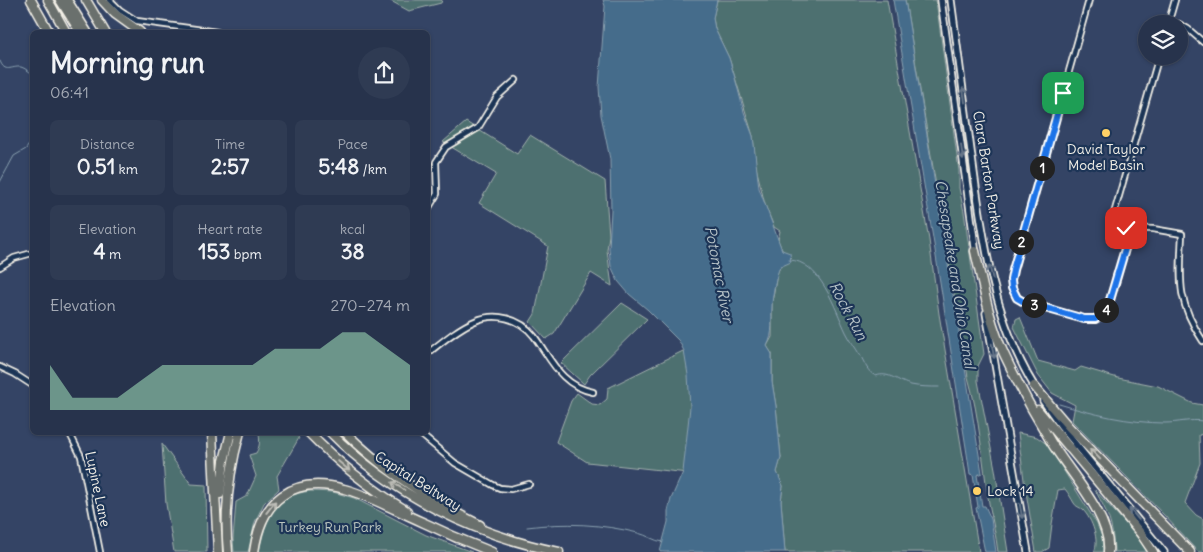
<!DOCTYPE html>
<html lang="en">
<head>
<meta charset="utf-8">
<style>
	body { margin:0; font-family:Delius,sans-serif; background:#2f3b53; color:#f1f3f6; height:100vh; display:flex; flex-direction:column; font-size:19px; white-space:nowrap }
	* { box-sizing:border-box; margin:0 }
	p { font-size:16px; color:#a4aab5 }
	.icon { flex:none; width:28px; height:28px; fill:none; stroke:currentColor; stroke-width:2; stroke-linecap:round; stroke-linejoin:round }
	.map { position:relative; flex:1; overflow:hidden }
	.details { position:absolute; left:30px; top:30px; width:400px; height:405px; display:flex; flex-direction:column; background:#27334c; border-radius:8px; box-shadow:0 1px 4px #0004,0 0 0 1px #434e64 }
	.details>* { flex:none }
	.controls { position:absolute; left:1138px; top:15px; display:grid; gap:10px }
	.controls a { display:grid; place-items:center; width:50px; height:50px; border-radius:50%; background:#27334c; box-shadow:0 1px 4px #0004,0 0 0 1px #434e64; font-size:25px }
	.pin { position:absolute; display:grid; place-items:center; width:42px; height:42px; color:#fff; margin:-21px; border-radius:10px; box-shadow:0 2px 8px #0006 }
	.km { position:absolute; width:25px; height:25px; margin:-12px; border-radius:50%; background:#222; color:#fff; font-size:14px; line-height:25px; text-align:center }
	.round { display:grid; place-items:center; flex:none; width:52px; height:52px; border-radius:26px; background:#2f3b53 }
	.headline { display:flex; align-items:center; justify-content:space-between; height:85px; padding:0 20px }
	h1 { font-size:28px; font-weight:800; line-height:38px }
	.stats { display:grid; grid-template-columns:repeat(3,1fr); gap:8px; height:85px; padding:5px 20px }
	.stats div { display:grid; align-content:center; border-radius:8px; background:#2f3b53; text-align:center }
	.stats b { font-size:21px; font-weight:800 }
	.stats small { font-size:14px; font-weight:400 }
	.stats p { font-size:14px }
	.chart { height:140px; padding:10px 20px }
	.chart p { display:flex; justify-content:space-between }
	.chart svg { width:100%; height:90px; margin-top:5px; fill:#8abfa5; opacity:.7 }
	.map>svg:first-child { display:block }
	.green { fill:#4e7070; stroke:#a1b0ac }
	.water { fill:#446c8b; stroke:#8aa1b0 }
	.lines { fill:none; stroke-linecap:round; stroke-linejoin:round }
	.stream { stroke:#8aa1b0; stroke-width:1 }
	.street-casing { stroke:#f4f1e8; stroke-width:8 }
	.secondary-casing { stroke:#f4f1e8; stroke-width:9 }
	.highway-casing { stroke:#f4f1e8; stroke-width:11 }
	.street { stroke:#1d3557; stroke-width:4.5 }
	.secondary { stroke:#1d3557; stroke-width:5.5 }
	.highway { stroke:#6b706d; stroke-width:8 }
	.oneway { stroke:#68778a }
	.oneway2 { stroke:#bdbdb7 }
	.route-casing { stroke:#fff; stroke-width:10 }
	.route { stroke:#1a73e8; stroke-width:6 }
	.poi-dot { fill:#ffd166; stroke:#1d3557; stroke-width:2 }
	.labels { text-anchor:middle; stroke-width:4.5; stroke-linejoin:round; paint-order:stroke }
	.poi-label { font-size:14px; fill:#f4f1e8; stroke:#1d3557 }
	.street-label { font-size:14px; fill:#f4f1e8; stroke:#1d3557 }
	.park-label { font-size:14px; fill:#bac4be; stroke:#1d3557 }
	.water-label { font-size:15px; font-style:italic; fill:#b6c2c7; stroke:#1d3557 }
</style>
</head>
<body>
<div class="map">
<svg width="1203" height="552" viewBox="0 0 1203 552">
	<rect width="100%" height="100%" fill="#344465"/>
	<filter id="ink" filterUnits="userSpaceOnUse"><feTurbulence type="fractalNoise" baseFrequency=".02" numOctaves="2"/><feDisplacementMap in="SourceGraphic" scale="10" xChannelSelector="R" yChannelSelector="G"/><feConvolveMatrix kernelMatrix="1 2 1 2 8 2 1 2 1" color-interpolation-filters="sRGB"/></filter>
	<g filter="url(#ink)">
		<path class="green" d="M389,0h53l-1,3 -32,8z
			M717,0h170l42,240 10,74 40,238h-194l-4,-51 2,-15 -6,-14 4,-14 -5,-52 -4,-24v-28l-5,-8 5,-9v-34l5,-29 3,-7 2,-17 -4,-10 2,-9 -6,-4 -9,-22 -9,-38 -3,-31 -24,-78 -14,-29 -2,-11z
			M905,0h31l23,171v17l5,24 20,142 -6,12v15l17,88 13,83h-10c-2,-17 -6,-33 -9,-49 -7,-42 -9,-85 -21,-126z
			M466,122l51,32 13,-19 75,46 4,54 -2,15 5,36 -21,-13 -37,61 -8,5 -16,-17 5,-8 13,-68 -69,-43 17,-29 -53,-32z
			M622,303l25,16 -57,56 -6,9 -23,-21z
			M1020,317l18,44 37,10 6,-4 37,11 40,8 34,17 11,2v29l-4,1 1,28 -15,40 11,12 7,4v33h-5l-34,-37 -92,-94 3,-16 -23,-12 -14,-18 -24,-48 2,-8z
			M683,351l7,14 5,29 -7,79 -101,-11 -31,-20 15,-41 6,-8 15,11 8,1 7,-6 1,-11z
			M257,433h37l5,5 -22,38 2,13 -15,14 -9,19 -7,30h-14l-1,-13 3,-37 11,-6 9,-20 -7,-21 7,-2c4,-7 4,-11 3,-20z
			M1018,433l19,4 11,8 49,79 5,13 1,15h-9c6,-11 -2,-33 -11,-42 -3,-3 -7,-3 -9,-7 -3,-5 -5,-9 -9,-14l-7,1 -6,34 -3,24 -7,4h-6l-12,-72z
			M162,444l29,40 15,1 1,67h-33l-8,-48z
			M1095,490l31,34 23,28h-35c-1,-29 -6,-38 -19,-62z
			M311,491l22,1 21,6 72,37 46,17h-213c7,-33 14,-57 52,-61z"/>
		<path class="water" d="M603,0h114l-4,18 2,11 14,29 6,20 9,34 9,24 6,52 23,62 8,3 1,9 -11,5c-4,8 -8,30 -8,39 -1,15 2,27 -5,40l5,8v28l4,24 5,52 -4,14 6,14 -2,15 4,51h-125l8,-30v-11l3,-12 12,-27 7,-65 -2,-32 -4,-24 -5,-10 -31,-31 -19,-16 -11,-13 -7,-15 -2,-17 2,-39 -1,-51 -9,-44 -2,-28 6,-81z
			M893,0h12l77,473 -5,2 5,31h3l6,13 5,33h-11l-9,-44 2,-1 -5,-32 -3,-1 -2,-14 -33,-210z"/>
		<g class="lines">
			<path class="stream" d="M0,61c5,13 11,5 21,6 4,1 8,5 11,6
				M0,182l14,-26 12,-7 6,-9
				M789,260c31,0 46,49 57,72 4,8 9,15 14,23 5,8 7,17 16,21 12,-5 23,6 35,9 9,2 19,2 28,2
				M1059,404c33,10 70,19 106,19 13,0 25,-4 38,-2
				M527,527c38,-5 75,-3 111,6 9,2 16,8 25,9"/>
			<defs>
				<path id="street" d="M110,0l10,10 17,11 80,11
					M1089,0l-76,270 -2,10 1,8 5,9 6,5 61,17h11l10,-9 5,-10 15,-51v-21
					M1168,24l7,-24
					M1179,24l9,5 15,13
					M428,209l9,-15 -1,-32 10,-15 32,-19 19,-31 19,-17
					M1125,228l-12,-11 46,-161
					M1125,228l28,1 29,5c-2,45 -6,67 21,107
					M0,267l14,-9 18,-5
					M428,353c14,-11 30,-25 47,-32 20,-9 45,-3 59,15 17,23 27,50 59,56
					M0,367l15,7 17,11
					M69,432l12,24 19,96
					M418,432l37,31 38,22 7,3 11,1 18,-5"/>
				<path id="secondary" d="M941,0l35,254
					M951,0c7,50 13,101 20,151 11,81 21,168 65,238
					M986,313l42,239
					M1043,401l17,24 104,127"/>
				<path id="highway" d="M31,0l18,32
					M48,0l18,32
					M60,0l20,32
					M67,0l20,32
					M86,0l19,32
					M102,0l13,14 25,18
					M975,251c8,35 14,70 29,103 14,30 30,60 47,88 18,30 61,75 57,110
					M1034,386l35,41 121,125
					M1038,410l103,124 12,18
					M212,432l6,120
					M308,432c30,31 63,57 99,79
					M330,432c61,62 144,103 229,120
					M345,432c39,39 86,69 135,93
					M220,494l4,-33 7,-29
					M453,536l39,16
					M228,552c-4,-40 1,-81 12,-120
					M254,552c7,-52 38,-77 90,-63 17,4 34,13 50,20 21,10 42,19 63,29"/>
			</defs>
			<use href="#street" class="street-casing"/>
			<use href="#secondary" class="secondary-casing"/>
			<use href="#highway" class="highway-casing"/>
			<use href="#street" class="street"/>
			<use href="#secondary" class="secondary"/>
			<use href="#highway" class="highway"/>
		</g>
		<defs><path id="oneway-shaft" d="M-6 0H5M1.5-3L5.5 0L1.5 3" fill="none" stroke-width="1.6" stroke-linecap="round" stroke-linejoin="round" transform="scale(1.25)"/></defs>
		<g class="oneway">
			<use href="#oneway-shaft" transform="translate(964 95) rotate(-98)"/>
			<use href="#oneway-shaft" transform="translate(962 152) rotate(82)"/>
			<use href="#oneway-shaft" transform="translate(991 272) rotate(-104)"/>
			<use href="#oneway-shaft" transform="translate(993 351) rotate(80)"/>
			<use href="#oneway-shaft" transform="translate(1021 511) rotate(80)"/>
			<use href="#oneway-shaft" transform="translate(1134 514) rotate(-130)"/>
		</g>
		<g class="oneway2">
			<use href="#oneway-shaft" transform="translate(1095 454) rotate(-134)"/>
			<use href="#oneway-shaft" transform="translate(344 466) rotate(40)"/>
			<use href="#oneway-shaft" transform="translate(398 486) rotate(-148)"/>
			<use href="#oneway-shaft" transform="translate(271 507) rotate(-52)"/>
		</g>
	</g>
	<g class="lines" filter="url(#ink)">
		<defs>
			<path id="route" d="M1063,93l-50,177 -2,10 1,8 5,10 7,4 60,17h11l6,-3 4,-6 5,-10 15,-51 1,-21"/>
		</defs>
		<use href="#route" class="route-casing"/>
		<use href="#route" class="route"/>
	</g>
	<g class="poi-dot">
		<circle cx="1106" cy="133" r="5"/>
		<circle cx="977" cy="491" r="5"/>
	</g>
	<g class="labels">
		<g class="poi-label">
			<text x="1106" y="154">David Taylor<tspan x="1106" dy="16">Model Basin</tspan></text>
			<text x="987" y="496" text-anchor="start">Lock 14</text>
		</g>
		<g class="street-label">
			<text transform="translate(989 180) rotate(81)" y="5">Clara Barton Parkway</text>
			<text transform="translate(418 481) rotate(32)" y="5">Capital Beltway</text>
			<text transform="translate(98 489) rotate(78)" y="5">Lupine Lane</text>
		</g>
		<g class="park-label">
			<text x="330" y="532">Turkey Run Park</text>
		</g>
		<g class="water-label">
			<text transform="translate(719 274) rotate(79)" y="5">Potomac River</text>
			<text transform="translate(955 274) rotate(81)" y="5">Chesapeake and Ohio Canal</text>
			<text transform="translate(848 311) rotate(62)" y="5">Rock Run</text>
		</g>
	</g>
</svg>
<div class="controls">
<a><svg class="icon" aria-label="layers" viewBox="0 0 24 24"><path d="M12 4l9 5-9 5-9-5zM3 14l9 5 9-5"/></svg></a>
</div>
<div class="pin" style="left:1063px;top:93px;background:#1e9e55"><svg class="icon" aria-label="arrive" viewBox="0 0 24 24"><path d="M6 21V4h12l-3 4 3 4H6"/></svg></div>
<div class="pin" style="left:1126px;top:228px;background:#d93025"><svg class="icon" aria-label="check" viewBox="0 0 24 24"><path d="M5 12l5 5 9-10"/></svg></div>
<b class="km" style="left:1042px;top:168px">1</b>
<b class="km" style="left:1021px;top:242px">2</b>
<b class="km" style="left:1034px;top:305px">3</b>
<b class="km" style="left:1106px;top:310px">4</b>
<section class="details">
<div class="headline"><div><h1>Morning run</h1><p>06:41</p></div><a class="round"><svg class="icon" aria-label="share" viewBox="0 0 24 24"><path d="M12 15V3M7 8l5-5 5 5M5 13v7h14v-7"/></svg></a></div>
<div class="stats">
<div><p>Distance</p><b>0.51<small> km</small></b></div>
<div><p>Time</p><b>2:57</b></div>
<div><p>Pace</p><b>5:48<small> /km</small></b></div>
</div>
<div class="stats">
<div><p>Elevation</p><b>4<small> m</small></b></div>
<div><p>Heart rate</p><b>153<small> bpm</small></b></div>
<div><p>kcal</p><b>38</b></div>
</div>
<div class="chart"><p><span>Elevation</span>270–274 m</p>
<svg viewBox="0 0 160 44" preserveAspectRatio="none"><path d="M0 44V22L10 38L20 38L30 38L40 30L50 22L60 22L70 22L80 22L90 22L100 14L110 14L120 14L130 6L140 6L150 14L160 22V44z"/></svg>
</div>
</section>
</div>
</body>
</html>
